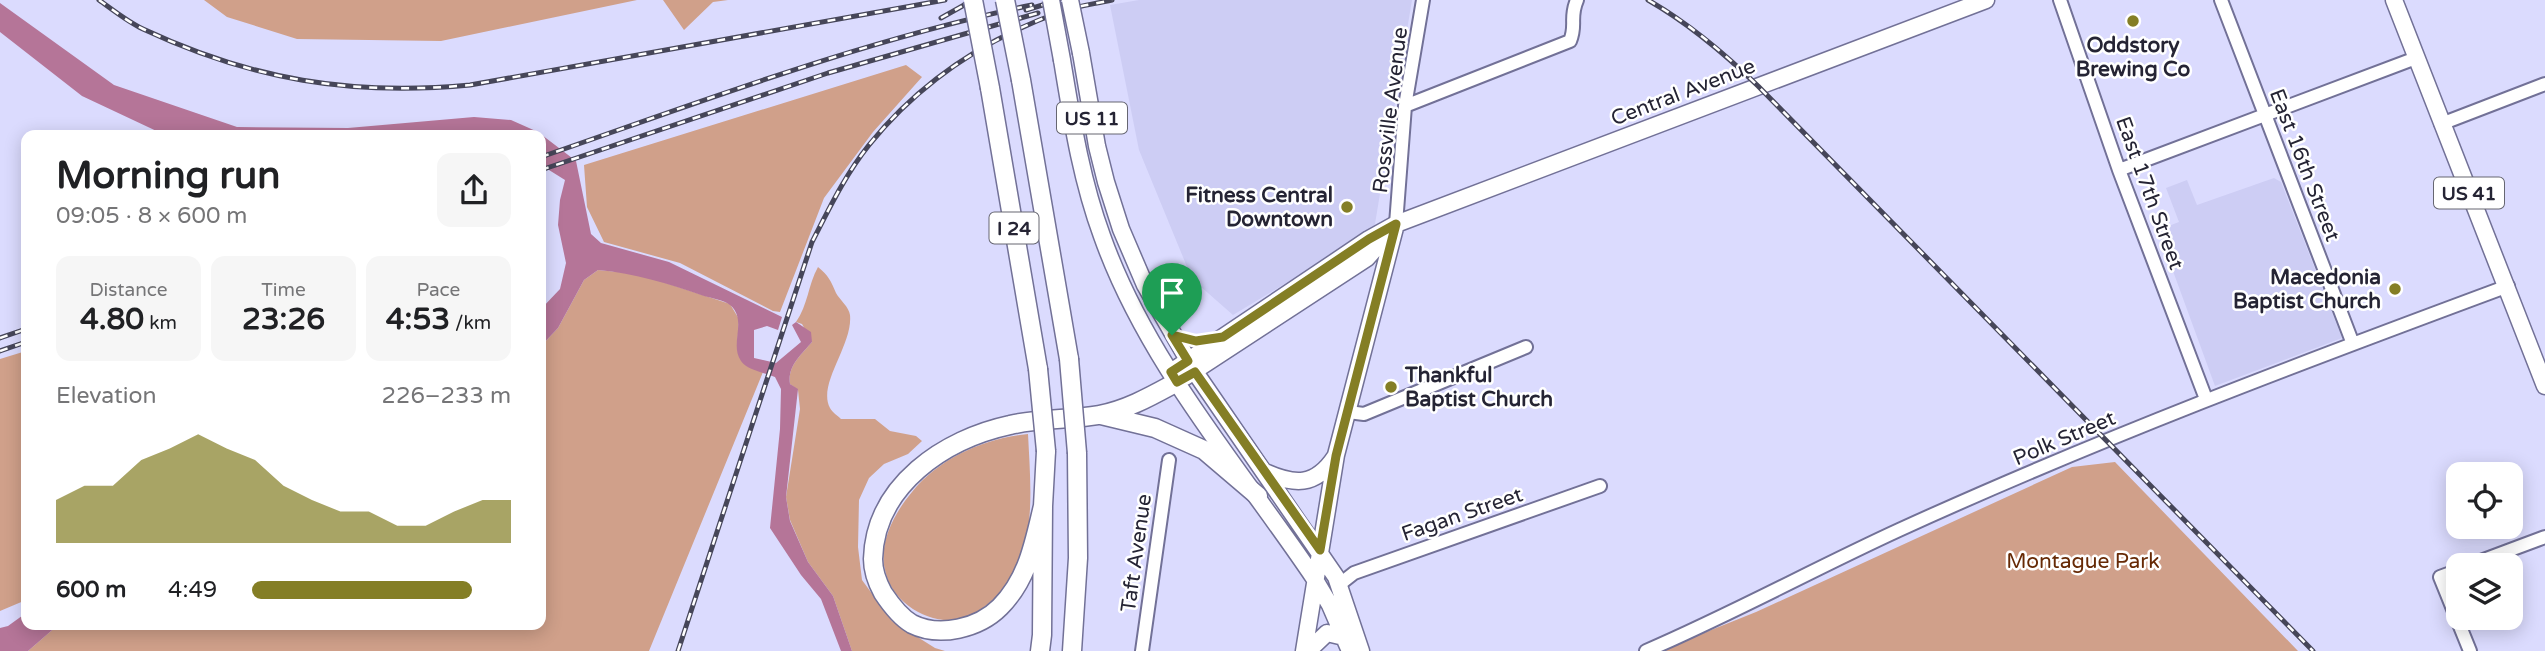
<!DOCTYPE html>
<html lang="en">
<head>
<meta charset="utf-8">
<style>
	body { margin:0; font-family:"Varela Round",sans-serif; background:#f6f6f6; color:#202124; height:100vh; display:flex; flex-direction:column; font-size:26px; white-space:nowrap }
	* { box-sizing:border-box; margin:0 }
	p { font-size:23px; color:#757577 }
	.icon { flex:none; width:38px; height:38px; fill:none; stroke:currentColor; stroke-width:2; stroke-linecap:round; stroke-linejoin:round }
	.map { position:relative; flex:1; overflow:hidden }
	.side { position:absolute; left:21px; top:130px; width:525px; height:500px; display:flex; flex-direction:column; background:#fff; border-radius:14px; box-shadow:0 4px 18px #0003 }
	.side>* { flex:none }
	.fabs { position:absolute; left:2446px; top:462px; display:grid; gap:14px }
	.fabs a { display:grid; place-items:center; width:77px; height:77px; border-radius:14px; background:#fff; box-shadow:0 4px 18px #0003; font-size:35px }
	.pin { position:absolute; display:grid; place-items:center; width:60px; height:60px; color:#fff; margin:-72px -30px; border-radius:50% 50% 50% 0; rotate:-45deg; box-shadow:0 0 7px #0007 }
	.pin .icon { rotate:45deg }
	.round { display:grid; place-items:center; flex:none; width:74px; height:74px; border-radius:14px; background:#f6f6f6 }
	.headline { display:flex; align-items:center; justify-content:space-between; height:119px; padding:0 35px }
	h1 { font-size:38px; font-weight:700; line-height:52px }
	.metrics { display:grid; grid-template-columns:repeat(3,1fr); gap:10px; height:119px; padding:7px 35px }
	.metrics div { display:grid; align-content:center; border-radius:14px; background:#f6f6f6; text-align:center }
	.metrics b { font-size:30px; font-weight:700 }
	.metrics small { font-size:19px; font-weight:400 }
	.metrics p { font-size:19px }
	.chart { height:196px; padding:14px 35px }
	.chart p { display:flex; justify-content:space-between }
	.chart svg { width:100%; height:126px; margin-top:7px; fill:#847e25; opacity:.7 }
	ul { padding:0 35px; list-style:none; font-size:23px }
	li { display:grid; grid-template-columns:112px 84px 1fr; align-items:center; height:52px }
	li i { height:18px; border-radius:9px; background:#847e25 }
	.map>svg:first-child { display:block }
	.built { fill:#cdcdf4 }
	.green { fill:#d0a08a }
	.water { fill:#b57598 }
	.lines { fill:none; stroke-linecap:round; stroke-linejoin:round }
	.minor-casing { stroke:#727197; stroke-width:16 }
	.major-casing { stroke:#727197; stroke-width:19 }
	.highway-casing { stroke:#727197; stroke-width:21 }
	.minor { stroke:#fff; stroke-width:12 }
	.major { stroke:#fff; stroke-width:16 }
	.highway { stroke:#fff; stroke-width:18 }
	.rail-casing { stroke:#464659; stroke-width:5 }
	.rail { stroke:#fff; stroke-width:2.5; stroke-dasharray:8; stroke-linecap:butt }
	.major-bridge-casing { stroke:#727197; stroke-width:19; stroke-linecap:butt }
	.highway-bridge-casing { stroke:#727197; stroke-width:21; stroke-linecap:butt }
	.major-bridge { stroke:#fff; stroke-width:16 }
	.highway-bridge { stroke:#fff; stroke-width:18 }
	.route-casing { stroke:#fff; stroke-width:14 }
	.route { stroke:#847e25; stroke-width:9 }
	.poi-dot { fill:#847e25; stroke:#fff; stroke-width:2.5 }
	.labels { text-anchor:middle; stroke-width:5; stroke-linejoin:round; paint-order:stroke }
	.shield { fill:#fff; stroke:#666671; stroke-width:2 }
	.shield-label { font-size:19px; font-weight:bold; fill:#252434 }
	.poi-label { font-size:21px; font-weight:bold; fill:#252434; stroke:#fff; text-anchor:end }
	.street-label { font-size:21px; fill:#252434; stroke:#fff }
	.park-label { font-size:21px; fill:#662905; stroke:#fff }
</style>
</head>
<body>
<div class="map">
<svg width="2545" height="651" viewBox="0 0 2545 651">
	<rect width="100%" height="100%" fill="#dbdbfe"/>
	<path class="built" d="M1139,0h273l-38,230 -141,85 -41,-36 -53,-129 -29,-145z
		M2274,178l7,4 61,156 -127,48 -57,-156 21,-8 -13,-34 21,-8 10,25z"/>
	<path class="green" d="M204,0h433l-196,41 -144,-2 -70,-22z
		M663,0h65l-15,2 -29,28z
		M906,65l16,12 -49,55 -49,66 -44,114 -7,-1 -93,-48 -76,-21 -17,-35 -3,-42z
		M818,267c10,8 13,14 18,26 4,7 13,14 14,22 3,30 -33,69 -20,93 2,4 8,8 11,11h34l15,12 26,5 6,5 -14,13 -24,10 -15,14 -10,22 -1,47 4,33 30,41 43,27 10,3h-93l-19,-55 -25,-34 -18,-42 -4,-23 14,-88 -2,-19 -8,-6c-3,-18 12,-30 22,-42l-10,-18 -6,-2c12,-17 12,-37 22,-55z
		M598,270l30,3 29,7 73,24 9,15 -2,29 10,18 16,6 -114,279h-621l30,-26h483v-279l17,-18 26,-48z
		M26,351v249l-26,11v-252z
		M1028,434c2,40 6,82 -5,121 -5,17 -16,33 -29,44 -9,7 -16,14 -26,18 -34,12 -76,-12 -83,-47 -7,-27 10,-58 27,-78 27,-34 73,-54 116,-58z
		M2115,462l183,189h-639l97,-39 316,-145z"/>
	<path class="water" d="M0,3l114,82 123,42 111,1 126,-11 37,3 27,12 38,29 15,73 10,9 68,19 113,55 -4,13 -11,-4 -13,4v28l22,5 25,-21 -9,-17 4,-3 15,10 1,10c-10,12 -25,24 -22,42l8,5 -12,108 4,24 18,41 25,34 19,55h-11l-20,-52 -20,-24 -31,-47 10,-99 1,-40 -6,-12c-10,-4 -28,-7 -34,-16 -12,-17 7,-41 -11,-56 -6,-5 -19,-7 -26,-9 -35,-12 -69,-23 -106,-26l-14,10 -26,48 -17,18v-37l19,-20 6,-26 -8,-38 2,-25 5,-20 -24,-15v-30h-376l-83,-39 -82,-64z
		M26,613v12h32l-30,26h-28v-23l8,-2z"/>
	<g class="lines">
		<defs>
			<path id="minor" d="M2060,0l59,170 87,229
				M2221,0l132,344
				M1405,106l165,-65c7,-16 -1,-23 7,-41
				M2441,124l104,-40
				M2119,170l297,-112
				M1396,224l9,-118 18,-106
				M1348,412l16,2 162,-67
				M2470,565l75,-28
				M2459,570l-19,7 30,74
				M1340,584l14,-11 246,-87
				M1142,651l27,-191
				M1646,651c86,-37 168,-82 253,-121 199,-91 404,-168 609,-244"/>
			<path id="major" d="M2394,0l151,386
				M1081,53l16,93 9,36 15,47 24,56 50,87 141,205 25,74
				M1062,60c10,60 19,119 40,176 45,127 138,232 212,342l16,27 20,46
				M1171,372l198,-133 27,-15 590,-224
				M1185,377l182,-119 22,-25
				M1265,472c29,13 50,15 70,-15
				M1304,651l32,-196 60,-231
				M1308,651l19,-18 17,4"/>
			<path id="highway" d="M1021,80l48,279
				M990,88l48,281
				M1101,415l54,13 49,22 54,46
				M1043,506c-9,37 -15,73 -43,101 -21,21 -60,31 -88,17 -12,-7 -21,-19 -29,-31 -6,-11 -10,-21 -10,-34 2,-74 72,-120 137,-134 29,-7 60,-5 89,-10 28,-5 54,-20 78,-33
				M1040,651l2,-16 1,-129 3,-55
				M1072,651l6,-93 -1,-105"/>
		</defs>
		<use href="#minor" class="minor-casing"/>
		<use href="#major" class="major-casing"/>
		<use href="#highway" class="highway-casing"/>
		<use href="#minor" class="minor"/>
		<use href="#major" class="major"/>
		<use href="#highway" class="highway"/>
		<defs>
			<path id="rail" d="M99,0c14,10 29,22 44,29 109,51 208,67 327,56l475,-85
				M1648,0c42,24 76,53 110,86l555,565
				M1026,10l33,-10
				M941,18l32,-18
				M541,157c162,-56 322,-117 491,-152
				M541,170l287,-97 210,-60
				M0,338l26,-9
				M0,351l26,-9
				M678,651l134,-409c17,-33 33,-67 57,-97 50,-62 116,-106 191,-133 16,-6 35,-8 52,-12"/>
		</defs>
		<use href="#rail" class="rail-casing"/>
		<use href="#rail" class="rail"/>
		<defs>
			<path id="major-bridge" d="M1051,0l11,60
				M1070,0l11,53"/>
			<path id="highway-bridge" d="M973,0l17,88
				M1005,0l16,80
				M1069,359l8,94
				M1038,369l8,82"/>
		</defs>
		<use href="#major-bridge" class="major-bridge-casing"/>
		<use href="#highway-bridge" class="highway-bridge-casing"/>
		<use href="#major-bridge" class="major-bridge"/>
		<use href="#highway-bridge" class="highway-bridge"/>
	</g>
	<g class="lines">
		<defs>
			<path id="route" d="M1396,224l-60,232 -16,94 -125,-178 -18,10 -6,-10 17,-11 -16,-26 24,6 27,-4 146,-98z"/>
		</defs>
		<use href="#route" class="route-casing"/>
		<use href="#route" class="route"/>
	</g>
	<g class="poi-dot">
		<circle cx="2133" cy="21" r="7"/>
		<circle cx="1347" cy="207" r="7"/>
		<circle cx="2395" cy="289" r="7"/>
		<circle cx="1391" cy="387" r="7"/>
	</g>
	<g class="labels">
		<g class="shield">
			<rect x="1057" y="102.5" width="70" height="31" rx="5"/>
			<rect x="2434" y="177.5" width="70" height="31" rx="5"/>
			<rect x="989.5" y="212.5" width="49" height="31" rx="5"/>
		</g>
		<g class="shield-label">
			<text x="1092" y="125">US 11</text>
			<text x="2469" y="200">US 41</text>
			<text x="1014" y="235">I 24</text>
		</g>
		<g class="poi-label">
			<text x="2133" y="52" text-anchor="middle">Oddstory<tspan x="2133" dy="24">Brewing Co</tspan></text>
			<text x="1333" y="202">Fitness Central<tspan x="1333" dy="24">Downtown</tspan></text>
			<text x="2381" y="284">Macedonia<tspan x="2381" dy="24">Baptist Church</tspan></text>
			<text x="1405" y="382" text-anchor="start">Thankful<tspan x="1405" dy="24">Baptist Church</tspan></text>
		</g>
		<g class="street-label">
			<text transform="translate(1683 92) rotate(-21)" y="7">Central Avenue</text>
			<text transform="translate(1390 110) rotate(-83)" y="7">Rossville Avenue</text>
			<text transform="translate(2305 165) rotate(69)" y="7">East 16th Street</text>
			<text transform="translate(2150 193) rotate(70)" y="7">East 17th Street</text>
			<text transform="translate(2064 438) rotate(-23)" y="7">Polk Street</text>
			<text transform="translate(1462 514) rotate(-19)" y="7">Fagan Street</text>
			<text transform="translate(1136 553) rotate(-82)" y="7">Taft Avenue</text>
		</g>
		<g class="park-label">
			<text x="2083" y="568">Montague Park</text>
		</g>
	</g>
</svg>
<div class="fabs">
<a><svg class="icon" aria-label="locate" viewBox="0 0 24 24"><circle cx="12" cy="12" r="6"/><path d="M12 2v4M12 18v4M2 12h4M18 12h4"/></svg></a>
<a><svg class="icon" aria-label="layers" viewBox="0 0 24 24"><path d="M12 4l9 5-9 5-9-5zM3 14l9 5 9-5"/></svg></a>
</div>
<div class="pin" style="left:1172px;top:335px;background:#1e9e55"><svg class="icon" aria-label="arrive" viewBox="0 0 24 24"><path d="M6 21V4h12l-3 4 3 4H6"/></svg></div>
<section class="side">
<div class="headline"><div><h1>Morning run</h1><p>09:05 · 8 × 600 m</p></div><a class="round"><svg class="icon" aria-label="share" viewBox="0 0 24 24"><path d="M12 15V3M7 8l5-5 5 5M5 13v7h14v-7"/></svg></a></div>
<div class="metrics">
<div><p>Distance</p><b>4.80<small> km</small></b></div>
<div><p>Time</p><b>23:26</b></div>
<div><p>Pace</p><b>4:53<small> /km</small></b></div>
</div>
<div class="chart"><p><span>Elevation</span>226–233 m</p>
<svg viewBox="0 0 160 44" preserveAspectRatio="none"><path d="M0 44V29L10 24L20 24L30 15L40 11L50 6L60 11L70 15L80 24L90 29L100 33L110 33L120 38L130 38L140 33L150 29L160 29V44z"/></svg>
</div>
<ul>
<li><b>600 m</b>4:49<i style="width:85%"></i></li>
</ul>
</section>
</div>
</body>
</html>
